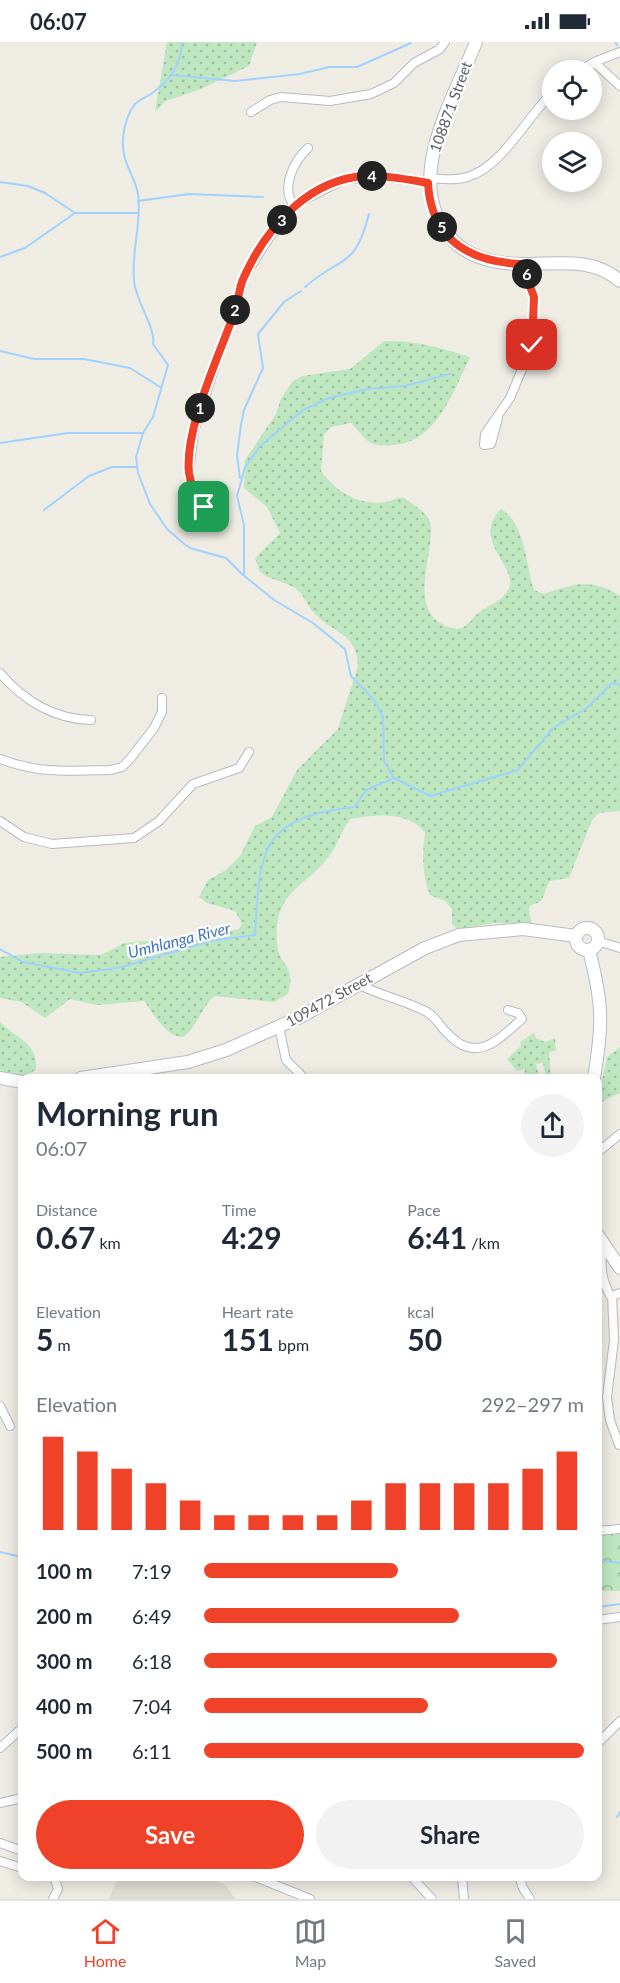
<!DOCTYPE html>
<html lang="en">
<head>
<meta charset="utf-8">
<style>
	body { margin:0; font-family:Lato,sans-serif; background:#f2f2f3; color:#1f2937; height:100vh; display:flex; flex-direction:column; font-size:22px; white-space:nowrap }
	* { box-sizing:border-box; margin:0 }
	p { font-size:20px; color:#747a83 }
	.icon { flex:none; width:33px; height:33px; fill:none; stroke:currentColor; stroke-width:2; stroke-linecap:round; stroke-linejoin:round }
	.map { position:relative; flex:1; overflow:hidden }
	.sheet { position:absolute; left:18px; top:1032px; width:584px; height:807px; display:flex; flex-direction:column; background:#fff; border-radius:12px; box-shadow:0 3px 15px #0003 }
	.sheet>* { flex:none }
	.controls { position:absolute; left:542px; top:18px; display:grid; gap:12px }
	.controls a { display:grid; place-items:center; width:60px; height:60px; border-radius:50%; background:#fff; box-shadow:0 3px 15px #0003; font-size:30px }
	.pin { position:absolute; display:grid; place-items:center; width:51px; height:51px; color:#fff; margin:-26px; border-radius:12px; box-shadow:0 3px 9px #0006 }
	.km { position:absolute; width:30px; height:30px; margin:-15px; border-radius:50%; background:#222; color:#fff; font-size:16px; line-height:30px; text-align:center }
	.round { display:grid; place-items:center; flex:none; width:63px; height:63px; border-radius:32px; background:#f2f2f3 }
	.overview { display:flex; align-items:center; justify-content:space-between; height:102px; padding:0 18px }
	h1 { font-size:33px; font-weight:700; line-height:45px }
	.stats { display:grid; grid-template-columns:repeat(3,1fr); gap:9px; height:102px; padding:6px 18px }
	.stats div { display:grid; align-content:center }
	.stats b { font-size:30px; font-weight:700 }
	.stats small { font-size:16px; font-weight:400 }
	.stats p { font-size:16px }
	.chart { height:168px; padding:12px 18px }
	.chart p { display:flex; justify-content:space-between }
	.chart svg { width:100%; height:108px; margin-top:6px; stroke:#ef4228; stroke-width:6 }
	.primary-button { display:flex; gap:12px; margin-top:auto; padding:12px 18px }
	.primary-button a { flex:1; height:69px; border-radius:36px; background:#ef4228; color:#fff; font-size:24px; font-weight:700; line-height:69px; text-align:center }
	.primary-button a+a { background:#f2f2f3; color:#1f2937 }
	ul { padding:0 18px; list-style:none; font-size:20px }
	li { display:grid; grid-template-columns:96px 72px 1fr; align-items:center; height:45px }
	li i { height:15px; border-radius:8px; background:#ef4228 }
	.status { display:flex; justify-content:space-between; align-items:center; height:42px; padding:0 30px; background:#fff; direction:ltr }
	.status svg { height:16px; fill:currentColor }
	.tabs { display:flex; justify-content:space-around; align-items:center; height:84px; border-top:2px solid #e0e1e3; background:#fff; font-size:16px; color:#747a83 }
	.tabs a { display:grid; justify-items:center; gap:3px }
	.tabs .on { color:#ef4228 }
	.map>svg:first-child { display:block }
	.education { fill:#e0ded3 }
	.grass { fill:url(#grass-dots) }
	.forest { fill:url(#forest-crowns) }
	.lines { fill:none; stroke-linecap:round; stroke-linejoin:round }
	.stream { stroke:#a2d1ff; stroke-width:2 }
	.street-casing { stroke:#b8babf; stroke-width:10 }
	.secondary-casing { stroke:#b8bbc1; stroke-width:14 }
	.street { stroke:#fff; stroke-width:8 }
	.secondary { stroke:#fff; stroke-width:12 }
	.route-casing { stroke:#fff; stroke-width:12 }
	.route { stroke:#ef4228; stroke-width:8 }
	.labels { text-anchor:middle; stroke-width:4.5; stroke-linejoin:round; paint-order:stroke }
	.street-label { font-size:15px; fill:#5b5e64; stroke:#fff }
	.water-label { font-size:16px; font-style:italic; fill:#3e75be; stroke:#fff }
</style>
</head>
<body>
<div class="status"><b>06:07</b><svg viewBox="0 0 49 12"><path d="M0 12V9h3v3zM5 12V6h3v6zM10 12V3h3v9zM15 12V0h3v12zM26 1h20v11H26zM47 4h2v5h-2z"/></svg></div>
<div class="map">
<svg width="620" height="1857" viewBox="0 0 620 1857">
	<defs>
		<pattern id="grass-dots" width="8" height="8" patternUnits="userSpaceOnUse" patternTransform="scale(1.5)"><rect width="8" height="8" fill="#bee7c0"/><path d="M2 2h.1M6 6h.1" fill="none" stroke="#9dbea0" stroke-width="1.8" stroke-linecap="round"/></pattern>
		<pattern id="forest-crowns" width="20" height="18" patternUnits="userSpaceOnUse" patternTransform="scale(1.5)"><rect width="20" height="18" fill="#bee7c0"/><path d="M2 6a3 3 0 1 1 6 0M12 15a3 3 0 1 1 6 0" fill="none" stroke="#9dbea0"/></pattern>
	</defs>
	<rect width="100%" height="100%" fill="#eeece3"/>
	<path class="education" d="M118,1835h84l23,7 10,15h-126z"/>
	<path class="grass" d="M167,0h90l-8,24 -48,23 -35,12 -11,11z
		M384,299c29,-1 59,7 86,16 -16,33 -33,85 -76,88 -8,1 -16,1 -23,-2 -9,-5 -13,-14 -20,-20l-20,4 -7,7 -3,37c15,21 38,35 65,31 7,-1 11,-5 18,-4 8,6 23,14 26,25 7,27 -28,92 22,105 10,3 16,-3 22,-11 9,-10 29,-15 35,-29 9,-21 -39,-49 -8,-79 24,14 25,56 33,81l10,4c30,-10 47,-17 76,2v215l-21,2 -7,7 -23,58 -19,3c-8,12 -3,21 -19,24l-2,4 2,15 -36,-1 -37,6 -6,-5v-15l-7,-8 -15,-6c-8,-20 -8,-41 -5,-62 -17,-23 -51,-18 -75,-14 -8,11 -11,22 -18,33 -23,35 -59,36 -55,91 1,23 20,21 11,51l-14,8 -60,-6c-13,13 -16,28 -30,41 -18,1 -30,-23 -40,-36l-47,4 -27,-6 -25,19 -23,-16 -22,-4v-41l39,-4 62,2 23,-12 22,-2 31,6 27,-10 35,-8 3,-6 -7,-12 -28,-8 -8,-6 9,-17 18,-10 14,-14 15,-30 17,-9 25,-47 41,-41 20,-63c-1,-33 -24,-32 -43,-52 -8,-8 -11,-20 -20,-26 -11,-7 -25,-8 -35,-16l-5,-14 25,-25 -13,-26 -23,-19 1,-28 31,-46 5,-15 12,-18 9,-5 48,-7z
		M0,980c16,16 38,21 36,47l-9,7 -27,-5z
		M534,991l2,5 9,4 10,-4 1,13 -7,1 2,26h-5l-3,-15 -7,1 3,14h-15l1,-9 -8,2 -10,-12 14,-13 -1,-4z
		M620,1005v46l-23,11 10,-47z"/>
	<path class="forest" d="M620,1490v59h-23v-56z"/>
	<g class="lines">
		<path class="stream" d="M182,0c-1,24 -13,39 -31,52 -5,3 -12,6 -16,10 -7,9 -11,23 -12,34 -2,25 11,35 15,56 4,29 -7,58 -4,87 2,21 22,47 19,63l15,21 -15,52 -10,16 -7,24 2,16 12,31 17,25 16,14 7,5 36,10 16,16 32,26 39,23 32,26 6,27 24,25 8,16 1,44 10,17
			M615,0l2,3
			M172,33l63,6 65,-7 29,-7h28l54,-24
			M0,140l28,4 17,7 30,20
			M138,159l51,-7 74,3
			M0,215l25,-9 50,-35h63
			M305,245c37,-32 50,-18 64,-73
			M0,309l34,8h50l46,9 30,19
			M0,401l68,-10h75
			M240,436l-3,-23 4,-30 3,-15 19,-42 -5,-34 26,-32 17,-11
			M44,468l45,-34 23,-9h25
			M244,533v-50l-7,-29 8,-29 15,-21 43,-36 26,-12 39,-9 37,-3 45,-12
			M0,907l23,13 57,11 42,-6 88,-26 45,-6c5,-86 4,-117 100,-128l11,-17 28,-12 36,18 88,-26 35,-42 34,-20 25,-25 8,2
			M0,1510l22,5
			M597,1518l23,3
			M597,1565l23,-3
			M617,1775l3,-5"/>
		<defs>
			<path id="street" d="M594,20l26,24
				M581,28l13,-8 26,-10
				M251,70l19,-12 11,-3 49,4 41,-7 23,-11 20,-20 26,-14 5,-7
				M428,136c14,1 29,3 42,-2 32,-10 58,-60 82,-83
				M294,163c-14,-17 0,-44 14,-57
				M498,376l-7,26 -7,1 1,-11 25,-36 22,-53 2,-48 -12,-33
				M204,465l-8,-12 -7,-22 5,-42 50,-154 25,-39 25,-33 49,-25 32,-4 53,7
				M0,631c23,27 54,46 91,47
				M0,717c38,15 71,12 111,11l11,-3 8,-8 24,-31 8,-16v-14
				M0,779l24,16 28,7 82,-6 25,-17 34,-37 46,-16 10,-16
				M598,899l22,7
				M358,942c22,12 47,16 69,28 10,6 13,15 22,23 28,29 50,4 73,-16l-4,-6 -10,-3
				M279,985l7,33 18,18
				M597,1111l23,-19
				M603,1203c-3,21 -2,35 9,54
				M0,1364l10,20
				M619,1403l-9,-25 -3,-23 7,-57 -2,-44 8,-3
				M597,1489l23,-2
				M597,1578l23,-3
				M597,1702l23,-23
				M0,1706l22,-20
				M0,1761l22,-5
				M0,1801l22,8
				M0,1819l22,7
				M253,1834l57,23
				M411,1834l21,23
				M462,1834l2,23
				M519,1834l4,12 7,11
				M53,1857l5,-10 -4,-13"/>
			<path id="secondary" d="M476,0c-23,59 -74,139 -26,195 18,22 47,27 74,27 34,0 68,-7 96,17
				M576 897a11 11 0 1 1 22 0a11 11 0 1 1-22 0Z
				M589,908c14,54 14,74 5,128
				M0,1036l22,4
				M81,1036l107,-16 38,-12 74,-33 125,-69 34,-13 64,-6 53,7
				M597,1192l23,34"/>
		</defs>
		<use href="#street" class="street-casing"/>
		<use href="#secondary" class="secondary-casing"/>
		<use href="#street" class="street"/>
		<use href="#secondary" class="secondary"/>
	</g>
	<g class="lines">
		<defs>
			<path id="route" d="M204,465c-7,-10 -13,-21 -15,-34 -5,-45 32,-121 47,-165 3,-11 3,-21 8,-31 21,-46 59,-92 111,-100 24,-3 50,2 73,6 3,57 42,79 94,81l12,33 -2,48"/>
		</defs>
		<use href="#route" class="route-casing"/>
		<use href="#route" class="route"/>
	</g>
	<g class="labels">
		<g class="street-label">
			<text transform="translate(451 65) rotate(-70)" y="5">108871 Street</text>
			<text transform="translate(329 958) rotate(-29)" y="5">109472 Street</text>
		</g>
		<g class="water-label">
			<text transform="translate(179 898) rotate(-14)" y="6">Umhlanga River</text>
		</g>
	</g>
</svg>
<div class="controls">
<a><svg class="icon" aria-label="locate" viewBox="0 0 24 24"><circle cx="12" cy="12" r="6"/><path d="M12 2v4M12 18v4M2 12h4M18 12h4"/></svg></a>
<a><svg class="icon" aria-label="layers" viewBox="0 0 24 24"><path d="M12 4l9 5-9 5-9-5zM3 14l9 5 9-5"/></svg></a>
</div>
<div class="pin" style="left:204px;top:465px;background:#1e9e55"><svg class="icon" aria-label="arrive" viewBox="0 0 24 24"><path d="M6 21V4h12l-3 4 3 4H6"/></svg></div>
<div class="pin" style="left:532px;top:303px;background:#d93025"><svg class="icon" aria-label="check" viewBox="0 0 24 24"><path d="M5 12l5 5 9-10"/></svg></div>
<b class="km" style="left:200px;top:366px">1</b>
<b class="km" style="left:235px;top:268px">2</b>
<b class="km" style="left:282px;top:178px">3</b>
<b class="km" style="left:372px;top:134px">4</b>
<b class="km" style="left:442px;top:185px">5</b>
<b class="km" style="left:527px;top:232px">6</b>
<section class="sheet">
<div class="overview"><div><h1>Morning run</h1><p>06:07</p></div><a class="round"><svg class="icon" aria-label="share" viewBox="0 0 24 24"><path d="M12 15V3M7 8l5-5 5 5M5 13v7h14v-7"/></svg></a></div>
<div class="stats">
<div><p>Distance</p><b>0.67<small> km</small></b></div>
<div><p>Time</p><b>4:29</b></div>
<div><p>Pace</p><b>6:41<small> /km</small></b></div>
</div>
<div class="stats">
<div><p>Elevation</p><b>5<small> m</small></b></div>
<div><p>Heart rate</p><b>151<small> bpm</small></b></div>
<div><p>kcal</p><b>50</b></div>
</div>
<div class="chart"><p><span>Elevation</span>292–297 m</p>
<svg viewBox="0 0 160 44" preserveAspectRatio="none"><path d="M5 44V6M15 44V12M25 44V19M35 44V25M45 44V32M55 44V38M65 44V38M75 44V38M85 44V38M95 44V32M105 44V25M115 44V25M125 44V25M135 44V25M145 44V19M155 44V12"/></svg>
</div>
<ul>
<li><b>100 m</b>7:19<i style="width:51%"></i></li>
<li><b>200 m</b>6:49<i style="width:67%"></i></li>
<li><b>300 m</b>6:18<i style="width:93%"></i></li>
<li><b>400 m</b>7:04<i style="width:59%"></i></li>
<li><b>500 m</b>6:11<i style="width:100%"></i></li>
</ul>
<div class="primary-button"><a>Save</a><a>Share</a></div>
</section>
</div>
<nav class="tabs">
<a class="on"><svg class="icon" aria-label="home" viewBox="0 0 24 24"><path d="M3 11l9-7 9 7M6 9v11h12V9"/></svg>Home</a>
<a><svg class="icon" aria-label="map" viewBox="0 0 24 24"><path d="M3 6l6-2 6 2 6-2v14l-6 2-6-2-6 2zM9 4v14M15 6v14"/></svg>Map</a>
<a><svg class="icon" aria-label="saved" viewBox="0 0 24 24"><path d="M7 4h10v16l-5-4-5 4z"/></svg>Saved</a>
</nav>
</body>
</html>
